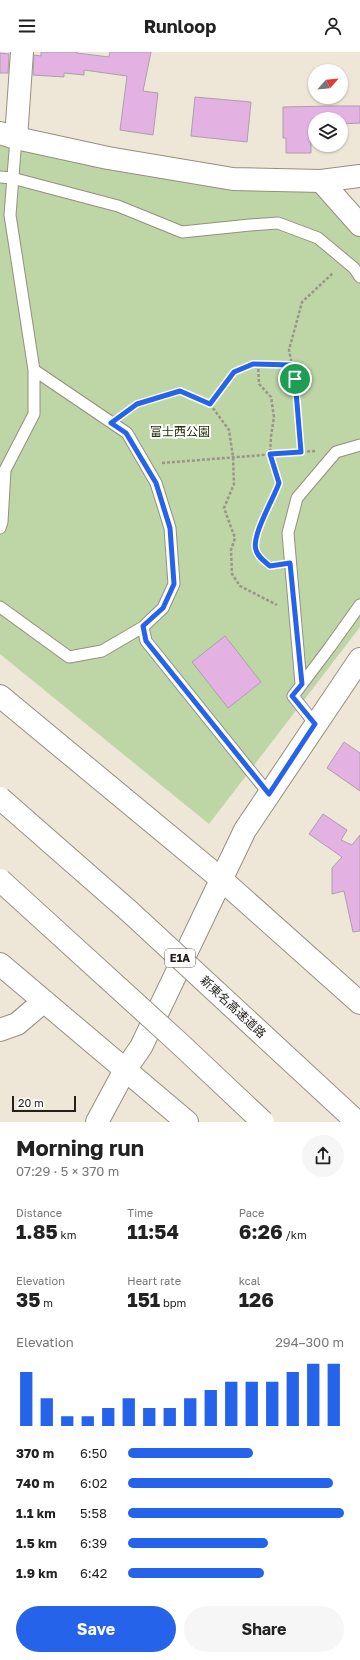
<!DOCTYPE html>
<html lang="en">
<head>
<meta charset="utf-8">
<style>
	body { margin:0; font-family:"Golos Text","Noto Sans JP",sans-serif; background:#f6f6f6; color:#222; height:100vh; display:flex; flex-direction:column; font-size:15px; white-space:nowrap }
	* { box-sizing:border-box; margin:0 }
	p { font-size:13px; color:#767676 }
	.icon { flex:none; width:22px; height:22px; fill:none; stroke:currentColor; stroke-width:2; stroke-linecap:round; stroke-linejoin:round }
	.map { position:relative; height:1070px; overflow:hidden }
	.details { display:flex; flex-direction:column; background:#fff; flex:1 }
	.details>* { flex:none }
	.needle { width:26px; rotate:63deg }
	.controls { position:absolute; left:308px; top:12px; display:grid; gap:8px }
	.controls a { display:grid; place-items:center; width:40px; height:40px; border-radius:50%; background:#fff; box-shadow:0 1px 3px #0004; font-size:20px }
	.scale { position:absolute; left:12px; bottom:10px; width:64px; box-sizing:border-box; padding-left:4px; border:2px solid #24211c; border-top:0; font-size:11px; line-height:14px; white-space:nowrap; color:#24211c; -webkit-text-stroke:3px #fff; paint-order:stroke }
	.pin { position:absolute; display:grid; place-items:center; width:34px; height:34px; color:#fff; margin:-17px; border:2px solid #fff; border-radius:50%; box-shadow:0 1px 4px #0007 }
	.round { display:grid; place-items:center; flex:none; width:42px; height:42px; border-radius:21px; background:#f6f6f6 }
	.head { display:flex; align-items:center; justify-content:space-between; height:68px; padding:0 16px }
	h1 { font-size:22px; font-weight:700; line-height:30px }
	.stats { display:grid; grid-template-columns:repeat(3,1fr); gap:6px; height:68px; padding:4px 16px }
	.stats div { display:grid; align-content:center }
	.stats b { font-size:20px; font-weight:700 }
	.stats small { font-size:11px; font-weight:400 }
	.stats p { font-size:11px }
	.chart { height:112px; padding:8px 16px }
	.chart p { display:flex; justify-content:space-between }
	.chart svg { width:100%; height:72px; margin-top:4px; stroke:#2563eb; stroke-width:6 }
	.action { display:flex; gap:8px; margin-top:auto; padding:8px 16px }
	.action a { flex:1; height:46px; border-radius:24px; background:#2563eb; color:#fff; font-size:16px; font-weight:700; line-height:46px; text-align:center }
	.action a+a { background:#f6f6f6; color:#222 }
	ul { padding:0 16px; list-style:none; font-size:13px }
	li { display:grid; grid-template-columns:64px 48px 1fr; align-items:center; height:30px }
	li i { height:10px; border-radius:5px; background:#2563eb }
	header { display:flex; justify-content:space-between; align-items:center; height:52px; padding:0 16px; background:#fff; font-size:18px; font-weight:700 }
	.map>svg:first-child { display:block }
	.green { fill:#bed5a6 }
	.building { fill:#e4b1e3; stroke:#ab9fab }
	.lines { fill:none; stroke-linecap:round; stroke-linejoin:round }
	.lane-casing { stroke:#968f81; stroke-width:13 }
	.street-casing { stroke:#968f81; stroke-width:24 }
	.secondary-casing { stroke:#968f81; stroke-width:24 }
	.path { stroke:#9a958a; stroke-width:2.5; stroke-dasharray:3 2; stroke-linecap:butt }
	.lane { stroke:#fff; stroke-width:11 }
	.street { stroke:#fff; stroke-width:22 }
	.secondary { stroke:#fff; stroke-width:22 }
	.highway-bridge-casing { stroke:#968f81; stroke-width:24; stroke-linecap:butt }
	.highway-bridge { stroke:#fff; stroke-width:22 }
	.route-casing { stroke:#fff; stroke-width:8 }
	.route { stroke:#2563eb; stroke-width:5 }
	.labels { text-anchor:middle; stroke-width:4; stroke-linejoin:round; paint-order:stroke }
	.shield { fill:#fff; stroke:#666460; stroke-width:1 }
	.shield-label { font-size:11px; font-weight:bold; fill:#24211c }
	.park-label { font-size:12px; fill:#213206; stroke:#fff }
	.street-label { font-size:12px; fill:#24211c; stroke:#fff }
</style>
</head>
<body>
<header><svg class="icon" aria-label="menu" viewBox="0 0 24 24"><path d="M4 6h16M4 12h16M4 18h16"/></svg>Runloop<svg class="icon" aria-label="person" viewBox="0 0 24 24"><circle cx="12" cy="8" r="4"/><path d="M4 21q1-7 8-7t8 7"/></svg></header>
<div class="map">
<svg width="360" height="1070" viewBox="0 0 360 1070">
	<rect width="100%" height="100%" fill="#eee7d7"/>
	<path class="green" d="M0,92l326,43 34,50v390l-151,197 -209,-170z"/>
	<path class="building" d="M41,0h37l-1,1 32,4 1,-5h41l-8,39 15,2 -5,42 -33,-5 7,-54 -43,-6v5l-20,-2v4l-31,-2 1,-20 7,1z
		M0,1l9,1 -1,19h-8z
		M195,45l56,5 -4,40 -56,-6z
		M329,54h31v17l-19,1v-5h-26v5h-4v29h-25v-15h-3v-31z
		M225,584l36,46 -33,26 -36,-46z
		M344,690l16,11v38l-33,-23z
		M323,762l24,16 -6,10 11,5 8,-10v96l-7,1 -9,-41 -12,3v-26l10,-11 -33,-23z"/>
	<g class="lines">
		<defs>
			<path id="lane" d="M16,86l-6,77 24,155 93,63 29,50 14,45 4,56 -11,24 -20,19 3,14 123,153
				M0,125l12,1 106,28 64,26 68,-7 28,-2 40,15 36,30 6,9
				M0,476l2,-6 3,-52 29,-56v-44
				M0,555l69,50 33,-6 41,-24
				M301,632l-13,-151 9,-35 39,-46 24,-7
				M315,672l-22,-28 37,-49 30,-42"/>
			<path id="street" d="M16,86l6,-86
				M321,129l39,44
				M0,912l187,158
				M0,978l17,-6 27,-23"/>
			<path id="secondary" d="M0,81l16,5 92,20 125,21 88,2 39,-5
				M0,644l221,183 139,124
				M97,1070l28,-52 16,-23 104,-217 115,-171"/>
		</defs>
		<use href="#lane" class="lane-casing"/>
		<use href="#street" class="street-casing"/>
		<use href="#secondary" class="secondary-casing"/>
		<path class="path" d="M258,312l1,20 12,13 3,20 -3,19 -1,18 9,29c-5,15 -28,54 -23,67 2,7 8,11 14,16l4,-1
			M210,352l19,26 4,27 1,27 -10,24 11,30 -4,12 1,24 8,12 37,19
			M125,361l12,-9 42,-13 31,13 24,-32 19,-8 39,1
			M315,399l-14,1 -6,-73 -6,-29 13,-48 31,-29
			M162,411l139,-11"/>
		<use href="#lane" class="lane"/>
		<use href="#street" class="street"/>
		<use href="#secondary" class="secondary"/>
		<defs>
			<path id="highway-bridge" d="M0,746l130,114 227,210
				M0,828l179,163 84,79"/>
		</defs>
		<use href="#highway-bridge" class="highway-bridge-casing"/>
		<use href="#highway-bridge" class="highway-bridge"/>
	</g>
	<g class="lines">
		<defs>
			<path id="route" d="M253,312l39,1 3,14 6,73 -31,2 9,29c-5,15 -28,53 -23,67 2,7 8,11 14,16l20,-3 12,121 -10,12 23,28 -46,70 -123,-153 -3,-15 20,-18 11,-24 -4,-56 -14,-45 -30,-50 -15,-10 26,-19 43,-13 30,13 24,-32z"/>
		</defs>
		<use href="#route" class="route-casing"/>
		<use href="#route" class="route"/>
	</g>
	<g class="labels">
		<rect class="shield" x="165" y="897" width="30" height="18" rx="3"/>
		<g class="shield-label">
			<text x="180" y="910">E1A</text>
		</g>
		<g class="park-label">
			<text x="180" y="384">富士西公園</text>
		</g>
		<g class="street-label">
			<text transform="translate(233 955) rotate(43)" y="4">新東名高速道路</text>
		</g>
	</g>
</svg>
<div class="controls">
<a><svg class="needle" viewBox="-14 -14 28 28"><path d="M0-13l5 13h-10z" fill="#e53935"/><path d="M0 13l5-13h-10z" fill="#767676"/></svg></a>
<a><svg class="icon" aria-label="layers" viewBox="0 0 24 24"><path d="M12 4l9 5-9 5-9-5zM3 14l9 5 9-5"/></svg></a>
</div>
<div class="scale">20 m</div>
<div class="pin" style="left:295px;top:327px;background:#1e9e55"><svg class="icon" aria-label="arrive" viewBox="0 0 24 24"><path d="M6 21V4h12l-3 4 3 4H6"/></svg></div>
</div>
<section class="details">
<div class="head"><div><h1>Morning run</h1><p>07:29 · 5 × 370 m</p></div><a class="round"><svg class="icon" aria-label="share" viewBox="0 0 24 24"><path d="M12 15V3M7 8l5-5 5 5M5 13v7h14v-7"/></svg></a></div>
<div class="stats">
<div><p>Distance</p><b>1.85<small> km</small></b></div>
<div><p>Time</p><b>11:54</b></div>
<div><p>Pace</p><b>6:26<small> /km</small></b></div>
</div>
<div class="stats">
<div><p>Elevation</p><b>35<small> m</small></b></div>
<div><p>Heart rate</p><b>151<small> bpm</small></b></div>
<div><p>kcal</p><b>126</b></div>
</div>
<div class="chart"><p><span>Elevation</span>294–300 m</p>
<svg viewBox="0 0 160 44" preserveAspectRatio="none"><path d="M5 44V11M15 44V27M25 44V38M35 44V38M45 44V33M55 44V27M65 44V33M75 44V33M85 44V27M95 44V22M105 44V17M115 44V17M125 44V17M135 44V11M145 44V6M155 44V6"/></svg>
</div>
<ul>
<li><b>370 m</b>6:50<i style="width:58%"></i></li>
<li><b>740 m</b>6:02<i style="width:95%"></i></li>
<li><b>1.1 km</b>5:58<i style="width:100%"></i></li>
<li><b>1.5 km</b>6:39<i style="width:65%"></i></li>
<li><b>1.9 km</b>6:42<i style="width:63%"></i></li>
</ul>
<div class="action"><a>Save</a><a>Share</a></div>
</section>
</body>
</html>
